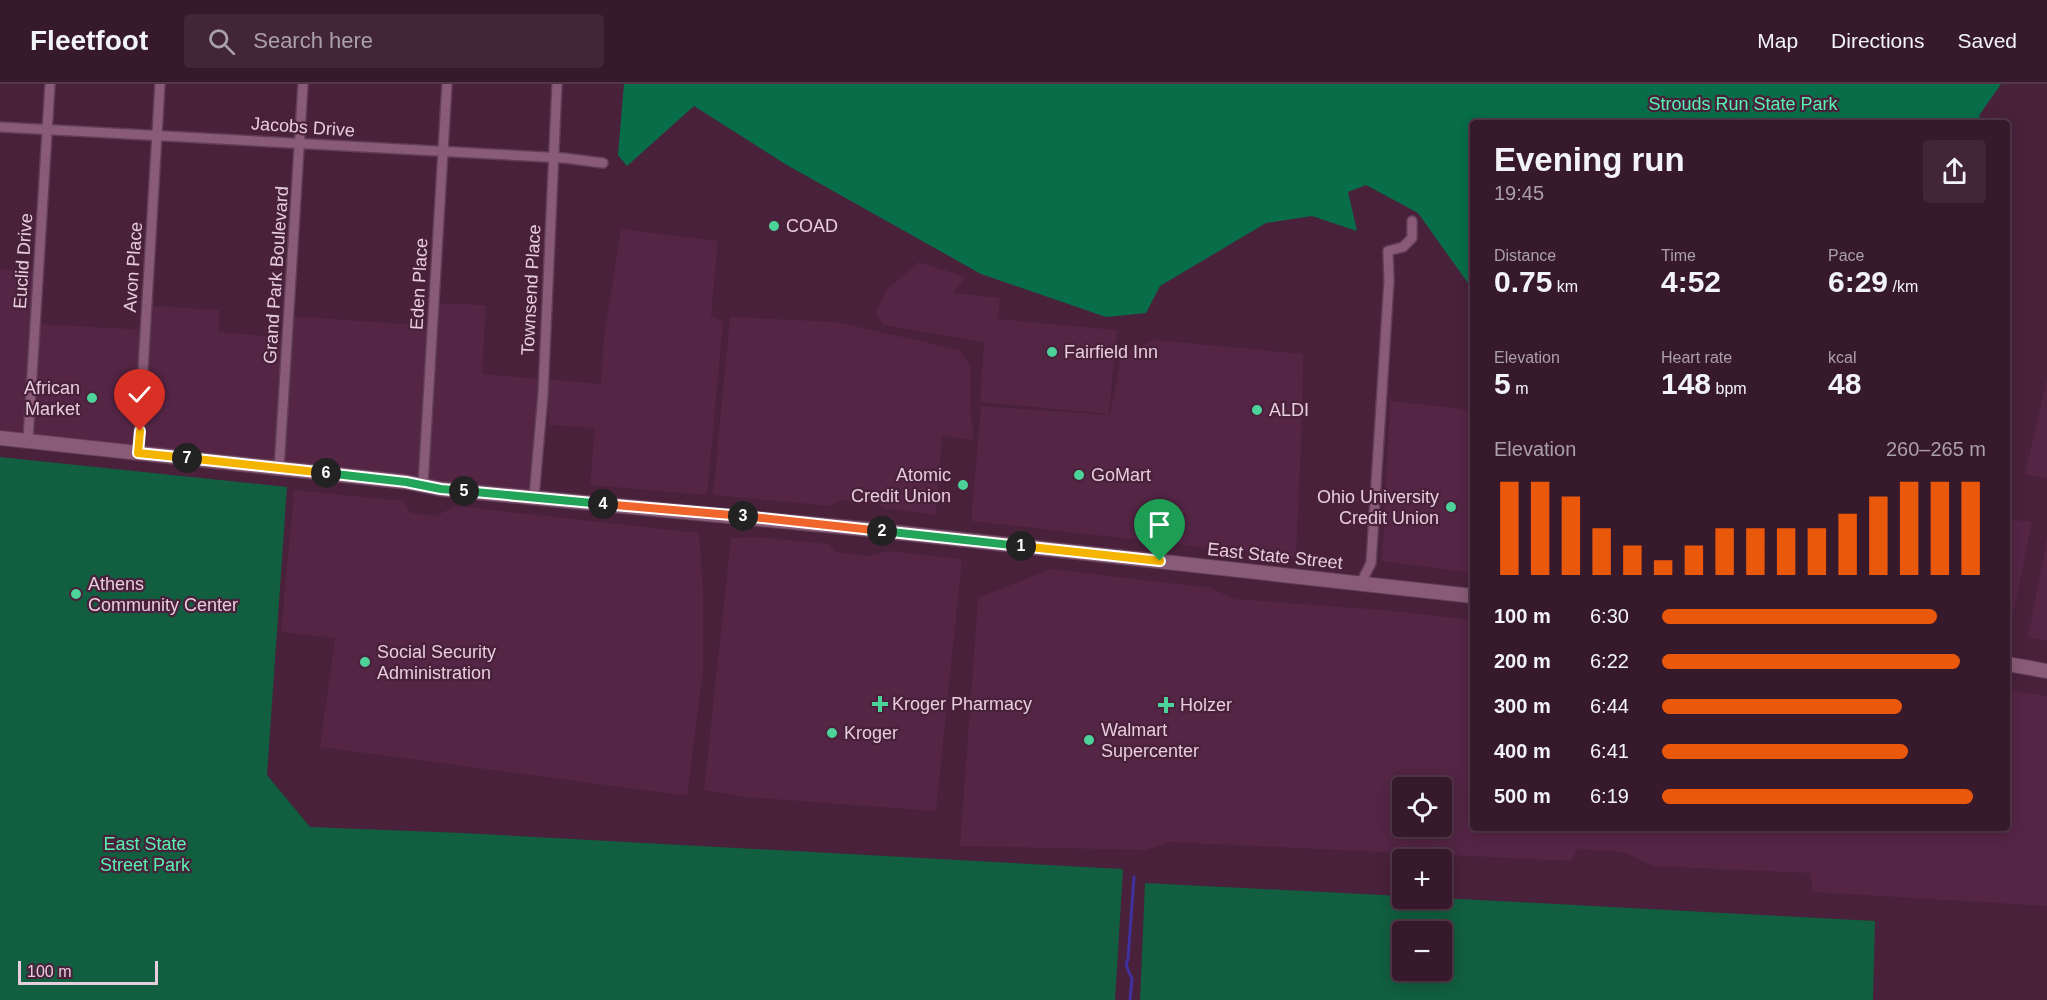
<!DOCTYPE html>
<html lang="en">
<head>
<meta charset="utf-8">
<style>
	body { margin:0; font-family:Helvetica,sans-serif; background:#422638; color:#f1f3f6; height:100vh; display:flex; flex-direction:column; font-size:22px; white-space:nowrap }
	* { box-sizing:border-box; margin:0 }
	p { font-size:20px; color:#aaa0a9 }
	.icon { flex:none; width:33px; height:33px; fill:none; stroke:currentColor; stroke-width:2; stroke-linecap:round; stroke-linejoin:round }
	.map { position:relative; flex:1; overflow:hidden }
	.side { position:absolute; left:1470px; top:36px; width:540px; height:711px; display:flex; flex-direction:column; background:#37192c; border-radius:6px; box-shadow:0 3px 15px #0003,0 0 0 2px #513848 }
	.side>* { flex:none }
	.controls { position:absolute; left:1392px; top:693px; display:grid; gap:12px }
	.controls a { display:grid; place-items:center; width:60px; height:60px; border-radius:6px; background:#37192c; box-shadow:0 3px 15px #0003,0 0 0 2px #513848; font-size:30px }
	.scale { position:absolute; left:18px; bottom:15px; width:140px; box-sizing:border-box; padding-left:6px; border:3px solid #e7cddd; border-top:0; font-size:16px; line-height:21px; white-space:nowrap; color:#e7cddd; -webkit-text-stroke:4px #49213b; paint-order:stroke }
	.pin { position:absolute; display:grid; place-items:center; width:51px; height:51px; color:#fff; margin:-62px -26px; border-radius:50% 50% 50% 0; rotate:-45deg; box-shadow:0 0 6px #0007 }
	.pin .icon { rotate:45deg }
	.km { position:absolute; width:30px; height:30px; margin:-15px; border-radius:50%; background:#222; color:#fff; font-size:16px; line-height:30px; text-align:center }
	.round { display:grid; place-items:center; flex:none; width:63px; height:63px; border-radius:6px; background:#422638 }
	.overview { display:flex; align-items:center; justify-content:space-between; height:102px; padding:0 24px }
	h1 { font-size:33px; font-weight:700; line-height:45px }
	.figures { display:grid; grid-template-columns:repeat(3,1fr); gap:9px; height:102px; padding:6px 24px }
	.figures div { display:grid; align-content:center }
	.figures b { font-size:30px; font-weight:700 }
	.figures small { font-size:16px; font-weight:400 }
	.figures p { font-size:16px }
	.chart { height:168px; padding:12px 24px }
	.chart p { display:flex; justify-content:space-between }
	.chart svg { width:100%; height:108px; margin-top:6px; stroke:#ea580c; stroke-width:6 }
	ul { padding:0 24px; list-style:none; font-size:20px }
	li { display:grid; grid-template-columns:96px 72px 1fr; align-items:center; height:45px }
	li i { height:15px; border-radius:8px; background:#ea580c }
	header { display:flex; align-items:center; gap:36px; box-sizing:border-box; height:84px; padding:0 30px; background:#37192c; border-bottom:2px solid #513848 }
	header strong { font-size:28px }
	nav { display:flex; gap:33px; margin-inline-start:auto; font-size:21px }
	.search { width:420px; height:54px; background:#422638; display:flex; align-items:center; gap:15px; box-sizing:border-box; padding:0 21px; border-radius:6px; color:#aaa0a9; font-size:22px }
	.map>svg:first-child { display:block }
	.built { fill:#542545; fill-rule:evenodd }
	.green { fill:#115e40; fill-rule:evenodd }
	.forest { fill:#086d49 }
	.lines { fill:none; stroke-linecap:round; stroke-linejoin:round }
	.stream { stroke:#3f319f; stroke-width:3 }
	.minor-casing { stroke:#613e56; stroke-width:12 }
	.secondary-casing { stroke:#613e56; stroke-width:16 }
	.minor { stroke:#895b78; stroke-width:9 }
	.secondary { stroke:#895b78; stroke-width:14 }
	.split-1-casing { stroke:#fff; stroke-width:12 }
	.split-2-casing { stroke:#fff; stroke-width:12 }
	.split-3-casing { stroke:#fff; stroke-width:12 }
	.split-4-casing { stroke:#fff; stroke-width:12 }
	.split-5-casing { stroke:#fff; stroke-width:12 }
	.split-6-casing { stroke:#fff; stroke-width:12 }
	.split-7-casing { stroke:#fff; stroke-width:12 }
	.split-8-casing { stroke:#fff; stroke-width:12 }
	.split-1 { stroke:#f5b400; stroke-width:8 }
	.split-2 { stroke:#22a559; stroke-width:8 }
	.split-3 { stroke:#f0652b; stroke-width:8 }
	.split-4 { stroke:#f0652b; stroke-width:8 }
	.split-5 { stroke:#22a559; stroke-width:8 }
	.split-6 { stroke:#22a559; stroke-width:8 }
	.split-7 { stroke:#f5b400; stroke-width:8 }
	.split-8 { stroke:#f5b400; stroke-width:8 }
	.poi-dot { fill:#4dd39a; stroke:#49213b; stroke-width:2 }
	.labels { text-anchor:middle; stroke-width:4.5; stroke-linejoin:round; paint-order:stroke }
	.park-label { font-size:18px; fill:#59f2b1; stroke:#49213b }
	.street-label { font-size:18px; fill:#e7cddd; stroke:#49213b }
	.poi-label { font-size:18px; fill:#e7cddd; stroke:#49213b; text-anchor:start }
</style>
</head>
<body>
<header>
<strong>Fleetfoot</strong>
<div class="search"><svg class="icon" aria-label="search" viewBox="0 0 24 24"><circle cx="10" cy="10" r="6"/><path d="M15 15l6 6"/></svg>Search here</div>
<nav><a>Map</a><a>Directions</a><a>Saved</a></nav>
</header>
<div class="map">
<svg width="2047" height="916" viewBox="0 0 2047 916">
	<rect width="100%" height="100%" fill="#49213b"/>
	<path class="built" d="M621,145l97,12 -7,75 12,6 -16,173 -117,-10 5,-57 -46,-3 -2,-46 54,5 3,-47z
		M919,178l47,15 -13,16 47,5 -2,21 119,11 -8,84 -129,-12 4,-60 -100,-17 -8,-12 10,-23z
		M0,185l38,2 -2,53 115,6 1,-24 67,4v22l69,6 1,-22 144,10 1,-23 52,2 -4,69 61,5 -9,118 -534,-59z
		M730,233l107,5 122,28 11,15v42l4,33 -32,-4 -6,79 -52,-7 -7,-4 -36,-4 -10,6 -118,-11z
		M1155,256l148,14 -1,66 -6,138 -325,-37 10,-115 129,9 12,-62z
		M2047,295v100l-22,-5z
		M1390,317l83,9v163l-91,-12z
		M294,406l109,11 8,12 25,3 19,-10 244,27 4,57v81l-16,125 -367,-49 15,-109 -54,-6z
		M2007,435l25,3 -23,114h-2z
		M758,453l71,7 7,8 34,4 18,-5 74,8 -26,252 -191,-14 -41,-7 27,-252z
		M2047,454v103l-19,-4z
		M1051,485l160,19 23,11 150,11 89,10v208h534v-139l40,7v210l-234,-14 -3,-19 -157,-7 -29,-14 -46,-3 -7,12 -402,-19 -23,8 -186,-4 18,-248zM1402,704h40v38h-40z"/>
	<path class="green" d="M0,373l287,30 -20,288 43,52 152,6 661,36 -8,131h-1115z
		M1145,799l257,13v2h40l433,23 -2,79h-733zM1402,848h40v38h-40z"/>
	<path class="forest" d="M624,0h1377l-21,30 -1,9h-506v167l-55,-77 -52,-28 -18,7 9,39 -45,-15 -46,7 -106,63 -14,27 -40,4 -125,-43 -196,-110 -91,-58 -67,60 -9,-11z"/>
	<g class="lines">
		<path class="stream" d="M1130,916l2,-21 -6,-14 2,-6 6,-82"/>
		<defs>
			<path id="minor" d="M0,43l564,31 39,5
				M28,356l22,-356
				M138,369l22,-369
				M279,385l24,-385
				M423,401l24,-401
				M534,413l9,-103 14,-310
				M1361,499l10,-20 18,-282 -1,-30 15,-4 9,-9v-17"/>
			<path id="secondary" d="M0,354l406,44 35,7 434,41 598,66
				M2007,580l40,7"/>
		</defs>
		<use href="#minor" class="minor-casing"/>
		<use href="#secondary" class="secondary-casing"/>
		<use href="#minor" class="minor"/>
		<use href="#secondary" class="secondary"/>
	</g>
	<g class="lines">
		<defs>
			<path id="split-1" d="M1021,462l139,15"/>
			<path id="split-2" d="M882,447l139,15"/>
			<path id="split-3" d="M743,432l139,15"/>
			<path id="split-4" d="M603,420l140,12"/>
			<path id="split-5" d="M464,407l139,13"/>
			<path id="split-6" d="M326,389l80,9 35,7 23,2"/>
			<path id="split-7" d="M187,374l139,15"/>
			<path id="split-8" d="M140,347l-2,22 49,5"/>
		</defs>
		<use href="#split-1" class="split-1-casing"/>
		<use href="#split-2" class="split-2-casing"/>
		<use href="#split-3" class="split-3-casing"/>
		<use href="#split-4" class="split-4-casing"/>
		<use href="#split-5" class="split-5-casing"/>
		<use href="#split-6" class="split-6-casing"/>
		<use href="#split-7" class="split-7-casing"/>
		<use href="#split-8" class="split-8-casing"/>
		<use href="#split-1" class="split-1"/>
		<use href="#split-2" class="split-2"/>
		<use href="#split-3" class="split-3"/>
		<use href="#split-4" class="split-4"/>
		<use href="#split-5" class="split-5"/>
		<use href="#split-6" class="split-6"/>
		<use href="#split-7" class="split-7"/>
		<use href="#split-8" class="split-8"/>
	</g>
	<g class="poi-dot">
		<circle cx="774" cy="142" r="6"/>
		<circle cx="1052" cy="268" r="6"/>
		<circle cx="92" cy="314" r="6"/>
		<circle cx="1257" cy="326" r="6"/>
		<circle cx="1079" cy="391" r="6"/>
		<circle cx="963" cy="401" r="6"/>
		<circle cx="1451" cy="423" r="6"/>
		<circle cx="76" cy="510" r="6"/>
		<circle cx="365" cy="578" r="6"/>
		<path d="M877 611h6v6h6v6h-6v6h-6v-6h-6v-6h6z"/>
		<path d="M1163 612h6v6h6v6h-6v6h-6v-6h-6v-6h6z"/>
		<circle cx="832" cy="649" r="6"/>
		<circle cx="1089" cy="656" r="6"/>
	</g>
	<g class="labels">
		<g class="park-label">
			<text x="1743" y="26">Strouds Run State Park</text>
			<text x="145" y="766">East State<tspan x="145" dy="21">Street Park</tspan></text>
		</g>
		<g class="street-label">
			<text transform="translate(303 43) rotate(4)" y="6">Jacobs Drive</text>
			<text transform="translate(23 177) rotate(-86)" y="6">Euclid Drive</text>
			<text transform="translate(133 183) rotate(-86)" y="6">Avon Place</text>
			<text transform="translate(276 191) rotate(-86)" y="6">Grand Park Boulevard</text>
			<text transform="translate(419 200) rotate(-87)" y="6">Eden Place</text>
			<text transform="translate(531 206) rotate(-87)" y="6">Townsend Place</text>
			<text transform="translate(1275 472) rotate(6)" y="6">East State Street</text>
		</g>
		<g class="poi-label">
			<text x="786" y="148">COAD</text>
			<text x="1064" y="274">Fairfield Inn</text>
			<text x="80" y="310" text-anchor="end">African<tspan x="80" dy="21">Market</tspan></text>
			<text x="1269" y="332">ALDI</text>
			<text x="951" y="397" text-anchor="end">Atomic<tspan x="951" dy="21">Credit Union</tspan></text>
			<text x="1091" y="397">GoMart</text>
			<text x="1439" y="419" text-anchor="end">Ohio University<tspan x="1439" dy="21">Credit Union</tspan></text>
			<text x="88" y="506">Athens<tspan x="88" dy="21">Community Center</tspan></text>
			<text x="377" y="574">Social Security<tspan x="377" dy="21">Administration</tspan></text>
			<text x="892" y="626">Kroger Pharmacy</text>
			<text x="1180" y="627">Holzer</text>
			<text x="1101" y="652">Walmart<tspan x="1101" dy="21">Supercenter</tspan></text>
			<text x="844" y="655">Kroger</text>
		</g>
	</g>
</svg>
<div class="controls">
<a><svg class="icon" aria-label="locate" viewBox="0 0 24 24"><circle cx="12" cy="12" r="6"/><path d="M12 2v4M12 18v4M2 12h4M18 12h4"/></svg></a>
<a>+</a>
<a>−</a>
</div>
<div class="scale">100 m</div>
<div class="pin" style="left:1160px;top:477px;background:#1e9e55"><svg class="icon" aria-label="arrive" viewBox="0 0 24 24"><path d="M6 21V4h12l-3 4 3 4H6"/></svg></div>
<div class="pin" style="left:140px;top:347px;background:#d93025"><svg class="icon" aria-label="check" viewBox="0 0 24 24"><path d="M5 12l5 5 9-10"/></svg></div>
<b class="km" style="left:1021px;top:462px">1</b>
<b class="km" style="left:882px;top:447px">2</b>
<b class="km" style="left:743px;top:432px">3</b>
<b class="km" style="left:603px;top:420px">4</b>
<b class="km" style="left:464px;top:407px">5</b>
<b class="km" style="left:326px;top:389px">6</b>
<b class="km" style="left:187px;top:374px">7</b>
<section class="side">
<div class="overview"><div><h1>Evening run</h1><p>19:45</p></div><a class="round"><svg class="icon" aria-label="share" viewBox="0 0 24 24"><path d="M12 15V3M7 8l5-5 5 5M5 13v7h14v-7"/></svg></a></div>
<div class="figures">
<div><p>Distance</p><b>0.75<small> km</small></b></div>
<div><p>Time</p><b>4:52</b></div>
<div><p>Pace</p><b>6:29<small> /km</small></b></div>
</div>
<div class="figures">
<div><p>Elevation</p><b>5<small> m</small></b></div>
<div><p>Heart rate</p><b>148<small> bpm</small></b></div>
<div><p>kcal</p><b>48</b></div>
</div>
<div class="chart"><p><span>Elevation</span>260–265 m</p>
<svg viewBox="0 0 160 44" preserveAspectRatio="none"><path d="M5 44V6M15 44V6M25 44V12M35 44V25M45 44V32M55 44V38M65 44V32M75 44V25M85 44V25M95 44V25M105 44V25M115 44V19M125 44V12M135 44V6M145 44V6M155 44V6"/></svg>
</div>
<ul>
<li><b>100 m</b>6:30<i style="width:85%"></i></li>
<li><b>200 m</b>6:22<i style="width:92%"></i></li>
<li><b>300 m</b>6:44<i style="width:74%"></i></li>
<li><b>400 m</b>6:41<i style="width:76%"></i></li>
<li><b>500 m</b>6:19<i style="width:96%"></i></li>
</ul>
</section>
</div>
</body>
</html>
